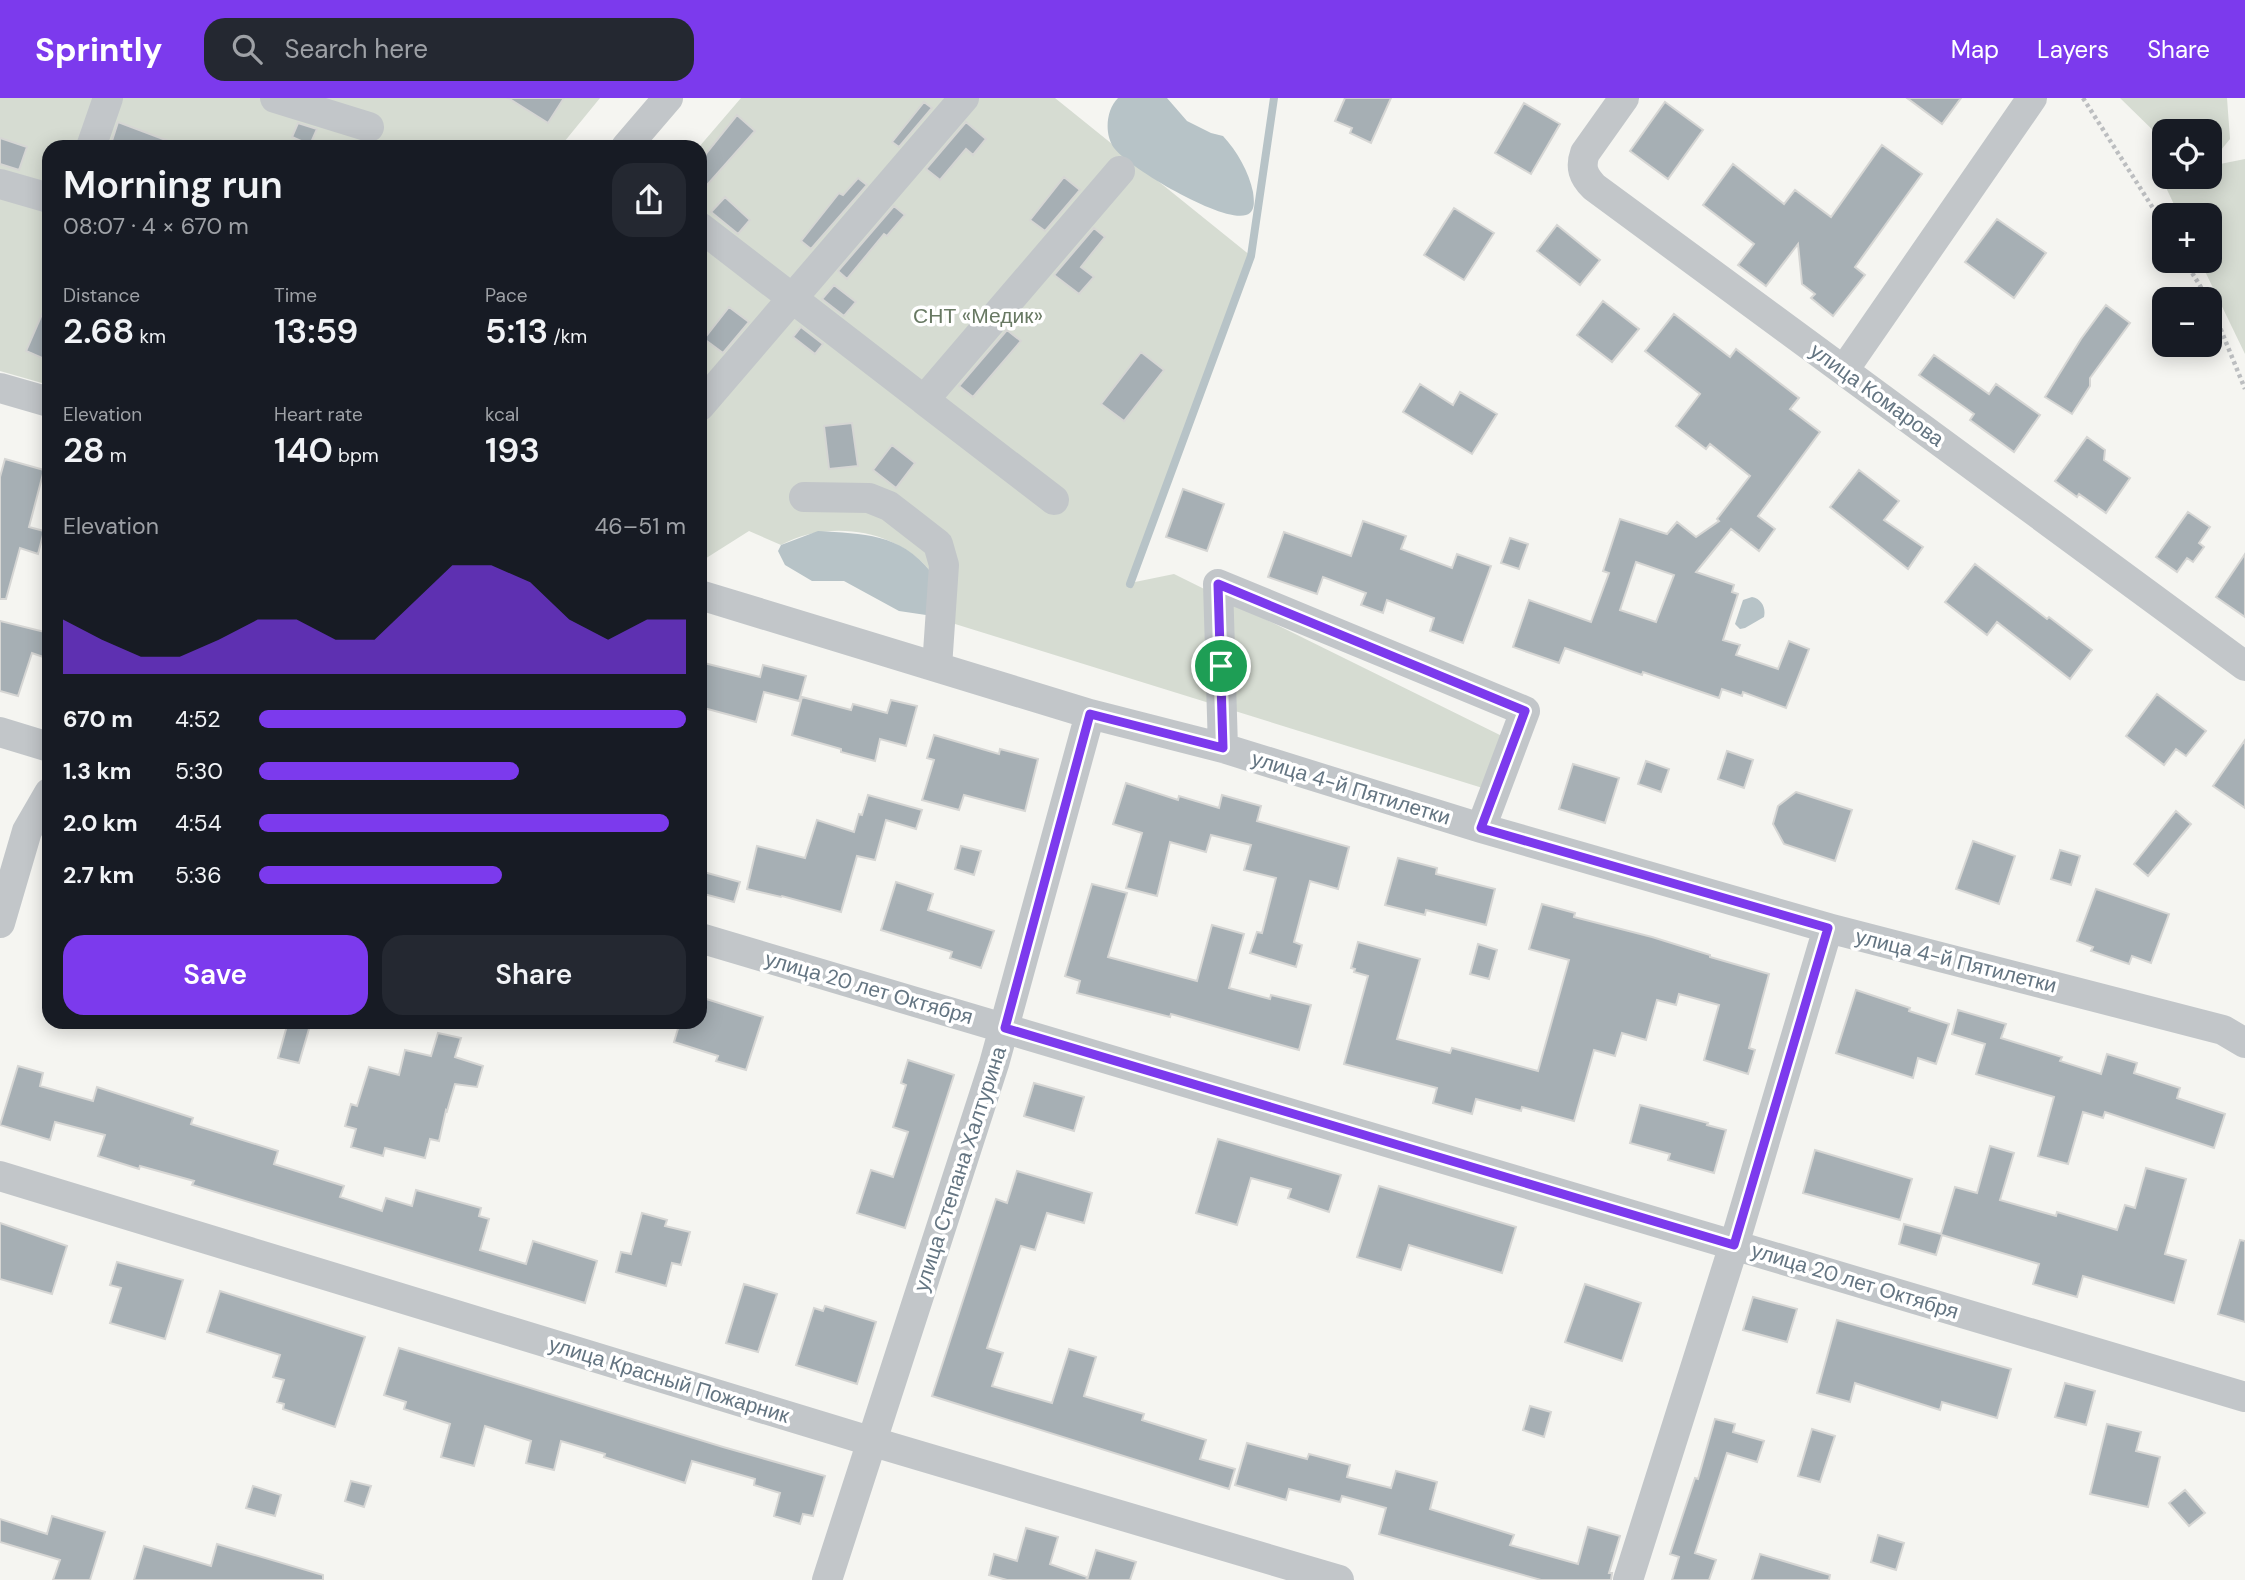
<!DOCTYPE html>
<html lang="en">
<head>
<meta charset="utf-8">
<style>
	body { margin:0; font-family:"DM Sans",sans-serif; background:#242831; color:#f1f3f6; height:100vh; display:flex; flex-direction:column; font-size:26px; white-space:nowrap }
	* { box-sizing:border-box; margin:0 }
	p { font-size:23px; color:#9ea1a6 }
	.icon { flex:none; width:38px; height:38px; fill:none; stroke:currentColor; stroke-width:2; stroke-linecap:round; stroke-linejoin:round }
	.map { position:relative; flex:1; overflow:hidden }
	.sheet { position:absolute; left:42px; top:42px; width:665px; height:889px; display:flex; flex-direction:column; background:#171b24; border-radius:21px; box-shadow:0 4px 18px #0003 }
	.sheet>* { flex:none }
	.buttons { position:absolute; left:2152px; top:21px; display:grid; gap:14px }
	.buttons a { display:grid; place-items:center; width:70px; height:70px; border-radius:14px; background:#171b24; box-shadow:0 4px 18px #0003; font-size:35px }
	.pin { position:absolute; display:grid; place-items:center; width:60px; height:60px; color:#fff; margin:-30px; border:4px solid #fff; border-radius:50%; box-shadow:0 2px 7px #0007 }
	.round { display:grid; place-items:center; flex:none; width:74px; height:74px; border-radius:21px; background:#242831 }
	.headline { display:flex; align-items:center; justify-content:space-between; height:119px; padding:0 21px }
	h1 { font-size:38px; font-weight:600; line-height:52px }
	.metrics { display:grid; grid-template-columns:repeat(3,1fr); gap:10px; height:119px; padding:7px 21px }
	.metrics div { display:grid; align-content:center }
	.metrics b { font-size:35px; font-weight:600 }
	.metrics small { font-size:19px; font-weight:400 }
	.metrics p { font-size:19px }
	.chart { height:196px; padding:14px 21px }
	.chart p { display:flex; justify-content:space-between }
	.chart svg { width:100%; height:126px; margin-top:7px; fill:#7c3aed; opacity:.7 }
	.cta { display:flex; gap:14px; margin-top:auto; padding:14px 21px }
	.cta a { flex:1; height:80px; border-radius:21px; background:#7c3aed; color:#fff; font-size:28px; font-weight:600; line-height:80px; text-align:center }
	.cta a+a { background:#242831; color:#f1f3f6 }
	ul { padding:0 21px; list-style:none; font-size:23px }
	li { display:grid; grid-template-columns:112px 84px 1fr; align-items:center; height:52px }
	li i { height:18px; border-radius:9px; background:#7c3aed }
	header { display:flex; align-items:center; gap:42px; box-sizing:border-box; height:98px; padding:0 35px; background:#7c3aed; color:#fff }
	header strong { font-size:33px }
	nav { display:flex; gap:38px; margin-inline-start:auto; font-size:24px }
	.search { width:490px; height:63px; background:#242831; display:flex; align-items:center; gap:18px; box-sizing:border-box; padding:0 24px; border-radius:21px; color:#9ea1a6; font-size:26px }
	.map>svg:first-child { display:block }
	.green { fill:#d6dcd2 }
	.water { fill:#b7c3c7 }
	.lines { fill:none; stroke-linecap:round; stroke-linejoin:round }
	.stream { stroke:#b7c3c7; stroke-width:8 }
	.building { fill:#a6afb4; stroke:#d6d6d4; stroke-width:2; fill-rule:evenodd }
	.path { stroke:#bcbec0; stroke-width:4.5; stroke-dasharray:3.5 3.5; stroke-linecap:butt }
	.minor { stroke:#c2c6c9; stroke-width:30 }
	.route-casing { stroke:#fff; stroke-width:14 }
	.route { stroke:#7c3aed; stroke-width:9 }
	.labels { text-anchor:middle; stroke-width:7; stroke-linejoin:round; paint-order:stroke }
	.park-label { font-size:21px; fill:#687963; stroke:#fff }
	.street-label { font-size:21px; fill:#647582; stroke:#fff }
</style>
</head>
<body>
<header>
<strong>Sprintly</strong>
<div class="search"><svg class="icon" aria-label="search" viewBox="0 0 24 24"><circle cx="10" cy="10" r="6"/><path d="M15 15l6 6"/></svg>Search here</div>
<nav><a>Map</a><a>Layers</a><a>Share</a></nav>
</header>
<div class="map">
<svg width="2245" height="1482" viewBox="0 0 2245 1482">
	<rect width="100%" height="100%" fill="#f5f5f1"/>
	<path class="green" d="M0,0h600l-40,49h-511v238l-49,-14z
		M741,0h314l196,158 -121,327 44,-9 334,165 -19,51 -563,-175 5,-43c-34,-43 -103,-53 -150,-27l-32,-14 -49,31 -1,-415z
		M2120,0h107l3,41 -9,11 -11,2v-21h-45v11z
		M2245,61v195l-45,-93h10v-46h-31l-18,-38h49v-11z"/>
	<path class="water" d="M1118,0h49l20,23 24,12 12,3c14,15 26,36 30,56 1,8 3,20 -7,23 -24,8 -117,-47 -132,-67 -10,-14 -8,-38 4,-50z
		M818,433c45,3 82,2 113,41l-5,43 -27,-4 -55,-30h-32l-27,-16 -7,-14 3,-6z
		M1752,499c10,2 14,11 12,20l-19,11 -5,1 -5,-5 8,-24z"/>
	<g class="lines">
		<path class="stream" d="M1130,486l121,-328 23,-158"/>
	</g>
	<path class="building" d="M508,0h56l-16,25z
		M1345,0h46l-20,45 -21,-10 2,-5 -17,-7z
		M1907,0h54l-19,26z
		M924,4l8,6 -33,39 -7,-5z
		M1665,4l38,28 -35,49 -38,-28z
		M1524,5l36,21 -29,50 -36,-21z
		M737,17l18,16 -55,62v-32z
		M118,24l61,23v2h-69z
		M966,24l20,17 -13,16 -7,-6 -26,31 -14,-11z
		M298,25l19,6 -7,16 -18,-8z
		M0,40l27,9 -8,23 -19,-6z
		M1882,47l40,29 -67,93 10,8 -32,41 -22,-18 4,-4 -13,-10 -4,-40 -32,42 -28,-21 16,-21 -51,-39 30,-41 51,40 11,-14 36,27z
		M1064,79l16,13 -35,41 -15,-11z
		M858,80l9,7 -56,64 -10,-8 38,-48 4,2z
		M725,99l25,23 -12,14 -27,-22z
		M894,108l11,9 -18,21 -3,-2 -37,45 -9,-8z
		M1454,110l40,25 -30,47 -40,-25z
		M1997,121l49,34 -32,45 -49,-36z
		M1557,127l43,35 -20,25 -43,-34z
		M1094,130l11,9 -24,30 13,10 -15,17 -25,-19z
		M834,187l22,17 -12,14 -22,-17z
		M49,200v63l-23,-10z
		M1603,203l36,28 -27,33 -35,-27z
		M2106,207l24,18 -40,55v8l-18,28 -27,-17 36,-58z
		M729,209l20,15 -26,31 -19,-14z
		M1674,216l56,43 6,-8 63,49 -9,11 30,23 -62,84 17,13 -16,22 -28,-22 -35,43 38,13 -2,7 6,2 -15,46 17,5 -4,10 42,14 11,-28 20,8 -23,59 -43,-16 -1,4 -20,-7 -3,9 -76,-26 -1,3 -77,-27 -6,15 -46,-16 16,-47 62,22 18,-49 -6,-2 17,-52 47,15 10,-12 19,15 23,-16 -2,-2 33,-43 -40,-32 -4,5 -30,-23 24,-32 -55,-43zM1636,464l38,13 -18,47 -36,-12z
		M801,229l22,17 -8,10 -22,-17z
		M1007,232l14,11 -48,56 -14,-11z
		M1141,254l23,18 -40,51 -23,-17z
		M1934,257l55,39 7,-10 44,31 -26,37 -44,-32 4,-6 -55,-39z
		M1420,286l33,21 7,-13 37,22 -25,40 -69,-42z
		M852,325l6,43 -29,3 -5,-43z
		M2087,339l18,13 -1,10 26,18 -24,35 -27,-19 -2,3 -22,-16z
		M892,347l23,18 -19,25 -23,-18z
		M5,361l39,11 -15,57 15,4 -6,23 -18,-6 -14,51h-6v-122z
		M1859,372l40,31 -15,19 39,27 -15,22 -78,-62z
		M1183,391l41,15 -17,47 -41,-14z
		M2188,414l22,15 -11,16 5,4 -11,15 -6,-4 -10,14 -21,-15z
		M1363,423l43,15 -5,13 51,19 5,-14 34,12 -28,77 -33,-12 4,-13 -47,-18 -4,13 -22,-8 5,-12 -43,-16 -6,17 -49,-17 16,-45 67,24z
		M1510,440l18,6 -9,25 -18,-6z
		M2245,456v63l-29,-20z
		M1975,466l72,55 2,-2 43,33 -22,29 -73,-57 -10,13 -42,-33z
		M0,523l49,12v26l-17,-6 -14,43 -18,-5z
		M700,564l60,15 3,-12 43,11 -7,25 -35,-9 -8,30 -56,-15z
		M2157,596l49,37 -20,25 -10,-7 -12,16 -38,-29z
		M802,599l49,13 2,-6 34,9 4,-13 26,6 -11,40 -26,-7 -5,22 -34,-9v-3l-49,-14z
		M934,637l65,19 1,-5 38,10 -13,52 -61,-16 -5,15 -37,-10 12,-40 -7,-2z
		M2245,642v68l-32,-22z
		M1727,653l26,9 -9,28 -26,-9z
		M1646,663l23,8 -8,23 -23,-8z
		M1573,666l46,14 -14,45 -46,-14z
		M1126,685l52,17 1,-4 40,12 3,-13 39,11 -4,15 92,26 -11,42 -28,-8 -16,61 8,3 -6,22 -46,-14 7,-21 5,1 14,-55 -32,-8 7,-25 -40,-10 -5,17 -36,-10 -13,54 -31,-8 16,-55 -29,-9z
		M1796,694l56,18 -17,51 -51,-17 -11,-20 5,-18z
		M868,697l54,15 -6,19 -30,-9 -11,40 -18,-4 -16,56 -59,-16 -1,1 -34,-8 10,-43 48,12 12,-38 37,12 5,-18 3,1z
		M2176,713l15,13 -43,52 -14,-12z
		M1973,743l42,15 -16,48 -43,-15z
		M961,748l20,5 -7,24 -19,-6z
		M2060,752l20,6 -9,29 -20,-6z
		M1398,760l39,10 -1,6 59,15 -9,36 -60,-15 -1,5 -40,-10z
		M700,773l40,11 -6,20 -34,-9z
		M896,784l37,12 -5,16 66,21 -13,37 -31,-10 2,-6 -71,-22z
		M1092,786l35,9 -19,64 89,24 15,-56 32,9 -15,54 41,11 1,-4 40,10 -12,45 -128,-36 -1,3 -93,-24 3,-12 -15,-5z
		M2096,791l73,25 -18,49 -19,-7 -3,8 -38,-13 2,-4 -16,-6z
		M1542,806l33,9 -1,4 78,20 58,18v2l59,17 -20,74 6,2 -7,24 -44,-14 15,-55 -40,-11 -3,11 -19,-5 -11,40 -24,-7 -7,23 -21,-6 -20,71 -52,-14 -1,4 -45,-12 -4,15 -39,-11 4,-15 -93,-24 24,-88 -14,-4 1,-3 -4,-1 7,-26 62,17 -23,80 53,14 2,-5 86,23 31,-111 -40,-11z
		M1478,846l19,6 -8,29 -19,-5z
		M1856,892l54,18 -1,3 40,13 -13,40 -18,-6 -5,20 -77,-25z
		M700,899l63,20 -17,53 -30,-9 2,-5 -44,-14 6,-20h20z
		M1958,912l48,14 -5,14 61,19 -2,4 41,13 6,-20 30,9 -3,10 46,15 -3,10 48,16 -11,34 -109,-36 -2,6 -20,-6 -15,52 -30,-8 16,-59 -78,-23 9,-30 -33,-10z
		M288,924h23l-12,41 -21,-5z
		M438,935l23,5 -6,19 28,9 -6,21 -22,-3 -8,27 -1,-1 -7,31 -9,-2 -5,19 -40,-10 -2,8 -32,-9 5,-18 -11,-3 6,-22 6,2 12,-39 30,8 6,-25 26,6z
		M908,962l46,15 -49,153 -48,-15 14,-43 22,7 15,-45 -15,-5 13,-42 -5,-2z
		M18,968l25,7 -3,13 53,15 4,-14 96,31 -2,6 87,27 -4,13 70,22 -4,11 42,14 4,-13 26,8 4,-16 65,18 -2,8 10,3 -9,31 46,14 7,-23 64,20 -12,42 -393,-118 2,-4 -54,-15 -1,3 -41,-13 7,-21 -50,-13 -5,18 -50,-15z
		M1034,985l50,14 -10,34 -50,-15z
		M1640,1007l68,18 -1,2 19,5 -12,43 -46,-13 2,-6 -40,-11z
		M1218,1041l123,36 -12,37 -41,-14 3,-9 -40,-11 -14,47 -41,-12z
		M1990,1048l24,7 -14,47 56,16 1,-4 60,18 8,-25 10,3 11,-40 40,11 -21,75 21,6 -12,43 -91,-27 -6,21 -24,-7 -20,-6 6,-20 -97,-29 -6,20 -37,-11 5,-20 37,10 14,-47 22,6z
		M1815,1052l97,29 -12,41 -97,-27z
		M1017,1073l75,22 -8,30 -37,-10 -12,37 -14,-4 -34,102 16,5 -11,33 60,17 17,-54 27,8 -12,39 60,18 -2,6 64,20 -6,19 35,10 -6,20 -297,-93 64,-197 11,4z
		M1379,1088l137,41 -14,46 -93,-28 -8,25 -44,-13z
		M642,1115l25,7 -2,6 25,6 -9,33 -9,-2 -6,23 -50,-14 5,-20 10,2z
		M0,1125l67,23 -15,48 -52,-15z
		M2240,1142l5,1v81l-27,-8z
		M117,1164l66,18 -18,59 -55,-16 11,-35 -11,-3z
		M744,1186l33,10 -19,58 -32,-9z
		M1585,1186l56,19 -19,58 -57,-19z
		M220,1193l145,46 -30,90 -52,-18 1,-5 -7,-2 7,-22 -11,-3 7,-22 -73,-23z
		M1753,1199l44,12 -10,33 -44,-12z
		M825,1208l51,16 -19,62 -61,-19 18,-57 9,3z
		M1837,1222l174,49 -14,49 -55,-16 -2,8 -85,-27 -5,19 -33,-9z
		M399,1250l324,99 102,29 -12,40 -10,-2 -3,10 -26,-8 6,-23 -26,-8 1,-6 -63,-18 -7,22 -81,-26 1,-3 -44,-13 -7,29 -28,-7 5,-22 -46,-15 -11,40 -33,-9 9,-33 -46,-15 2,-7 -22,-7z
		M2065,1285l30,8 -9,34 -31,-8z
		M1530,1308l21,6 -7,25 -21,-7z
		M1715,1321l20,5 -2,8 31,9 -7,21 -30,-9 -32,100 21,7 -7,20h-37l7,-23 -9,-3 25,-76 3,1z
		M2107,1326l34,8 -5,19 24,6 -12,50 -58,-13z
		M1812,1331l23,7 -15,46 -22,-6z
		M1247,1345l60,16 2,-5 41,11 -3,12 44,11 5,-17 41,11 -7,27 84,26 -4,10 68,19 10,-37 32,9 -11,37h3l-1,7h-70l-162,-46 7,-26 -44,-12 -2,6 -51,-13 -3,11 -51,-15z
		M351,1383l20,5 -7,21 -19,-6z
		M253,1388l28,9 -6,21 -29,-8z
		M2185,1392l20,23 -16,13 -20,-23z
		M52,1418l53,16 -15,48h-37l7,-20 -60,-18v-23l47,15z
		M1026,1430l32,9 -8,27 37,13 -1,3h-79l-18,-5 5,-21 23,7z
		M1878,1437l26,8 -8,27 -25,-8z
		M217,1446l106,31v5h-189l10,-34 67,20z
		M1096,1452l40,12 -6,18h-43z
		M1760,1456l70,21 -1,5h-77z"/>
	<g class="lines">
		<path class="path" d="M2083,0l82,129
			M2185,163l23,38
			M2210,205l35,86"/>
		<path class="minor" d="M275,0l94,29
			M1624,0l-39,55c-5,14 -2,23 9,34l651,479
			M91,49l17,-49
			M626,49l42,-49
			M0,86l49,14
			M700,129l224,173 196,-229
			M1844,272l188,-272
			M0,290l49,14
			M924,302l130,100
			M700,308l264,-308
			M804,399l65,1 20,8 49,38 6,21 -7,102
			M700,497l390,119 133,34 258,80 347,100 395,102 22,13
			M0,634l49,15
			M1223,650l-5,-164 307,127 -44,117
			M0,825l27,-92 22,-38
			M700,840l1545,459
			M0,1078l870,265 469,139
			M827,1482l167,-516 96,-350
			M1628,1482l106,-335 94,-317"/>
	</g>
	<g class="lines">
		<defs>
			<path id="route" d="M1218,486l307,127 -44,117 347,100 -94,317 -729,-217 85,-314 133,34z"/>
		</defs>
		<use href="#route" class="route-casing"/>
		<use href="#route" class="route"/>
	</g>
	<g class="labels">
		<g class="park-label">
			<text x="978" y="225">СНТ «Медик»</text>
		</g>
		<g class="street-label">
			<text transform="translate(1877 297) rotate(36)" y="7">улица Комарова</text>
			<text transform="translate(1351 690) rotate(17)" y="7">улица 4-й Пятилетки</text>
			<text transform="translate(1956 863) rotate(14)" y="7">улица 4-й Пятилетки</text>
			<text transform="translate(869 890) rotate(16)" y="7">улица 20 лет Октября</text>
			<text transform="translate(960 1071) rotate(-72)" y="7">улица Степана Халтурина</text>
			<text transform="translate(1855 1183) rotate(17)" y="7">улица 20 лет Октября</text>
			<text transform="translate(669 1282) rotate(17)" y="7">улица Красный Пожарник</text>
		</g>
	</g>
</svg>
<div class="buttons">
<a><svg class="icon" aria-label="locate" viewBox="0 0 24 24"><circle cx="12" cy="12" r="6"/><path d="M12 2v4M12 18v4M2 12h4M18 12h4"/></svg></a>
<a>+</a>
<a>−</a>
</div>
<div class="pin" style="left:1221px;top:568px;background:#1e9e55"><svg class="icon" aria-label="arrive" viewBox="0 0 24 24"><path d="M6 21V4h12l-3 4 3 4H6"/></svg></div>
<section class="sheet">
<div class="headline"><div><h1>Morning run</h1><p>08:07 · 4 × 670 m</p></div><a class="round"><svg class="icon" aria-label="share" viewBox="0 0 24 24"><path d="M12 15V3M7 8l5-5 5 5M5 13v7h14v-7"/></svg></a></div>
<div class="metrics">
<div><p>Distance</p><b>2.68<small> km</small></b></div>
<div><p>Time</p><b>13:59</b></div>
<div><p>Pace</p><b>5:13<small> /km</small></b></div>
</div>
<div class="metrics">
<div><p>Elevation</p><b>28<small> m</small></b></div>
<div><p>Heart rate</p><b>140<small> bpm</small></b></div>
<div><p>kcal</p><b>193</b></div>
</div>
<div class="chart"><p><span>Elevation</span>46–51 m</p>
<svg viewBox="0 0 160 44" preserveAspectRatio="none"><path d="M0 44V25L10 32L20 38L30 38L40 32L50 25L60 25L70 32L80 32L90 19L100 6L110 6L120 12L130 25L140 32L150 25L160 25V44z"/></svg>
</div>
<ul>
<li><b>670 m</b>4:52<i style="width:100%"></i></li>
<li><b>1.3 km</b>5:30<i style="width:61%"></i></li>
<li><b>2.0 km</b>4:54<i style="width:96%"></i></li>
<li><b>2.7 km</b>5:36<i style="width:57%"></i></li>
</ul>
<div class="cta"><a>Save</a><a>Share</a></div>
</section>
</div>
</body>
</html>
